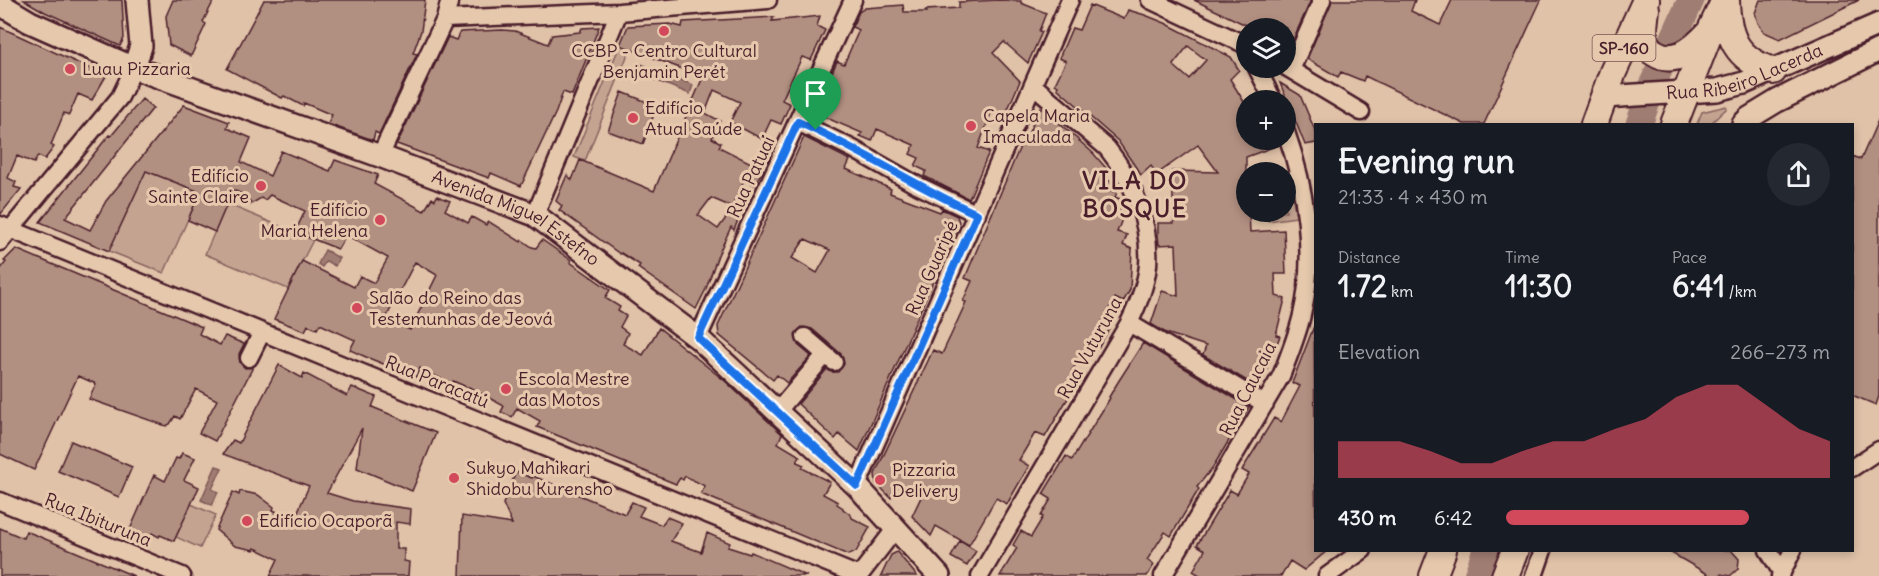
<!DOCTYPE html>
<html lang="en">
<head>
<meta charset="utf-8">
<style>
	body { margin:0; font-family:Delius,sans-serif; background:#242831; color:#f1f3f6; height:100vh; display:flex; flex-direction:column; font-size:22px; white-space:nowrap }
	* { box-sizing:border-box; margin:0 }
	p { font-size:20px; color:#9ea1a6 }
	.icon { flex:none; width:33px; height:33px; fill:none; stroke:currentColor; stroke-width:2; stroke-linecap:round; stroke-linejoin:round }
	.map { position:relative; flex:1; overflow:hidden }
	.sheet { position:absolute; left:1314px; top:123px; width:540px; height:429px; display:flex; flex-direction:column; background:#171b24; border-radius:0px; box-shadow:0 3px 9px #0003 }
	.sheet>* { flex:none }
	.controls { position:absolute; left:1236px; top:18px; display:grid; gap:12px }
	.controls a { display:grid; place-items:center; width:60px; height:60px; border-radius:50%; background:#171b24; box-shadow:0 3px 9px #0003; font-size:30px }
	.pin { position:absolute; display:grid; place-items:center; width:51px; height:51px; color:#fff; margin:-62px -26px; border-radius:50% 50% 50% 0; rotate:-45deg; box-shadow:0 0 6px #0007 }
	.pin .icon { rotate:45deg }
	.round { display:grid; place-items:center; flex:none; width:63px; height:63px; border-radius:32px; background:#242831 }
	.head { display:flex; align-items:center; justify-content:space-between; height:102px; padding:0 24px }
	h1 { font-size:33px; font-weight:700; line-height:45px }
	.metrics { display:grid; grid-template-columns:repeat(3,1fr); gap:9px; height:102px; padding:6px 24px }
	.metrics div { display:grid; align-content:center }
	.metrics b { font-size:30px; font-weight:700 }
	.metrics small { font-size:16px; font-weight:400 }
	.metrics p { font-size:16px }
	.chart { height:168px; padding:12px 24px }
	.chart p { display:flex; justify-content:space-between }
	.chart svg { width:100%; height:108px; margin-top:6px; fill:#d1495b; opacity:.7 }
	ul { padding:0 24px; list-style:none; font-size:20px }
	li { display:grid; grid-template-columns:96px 72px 1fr; align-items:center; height:45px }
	li i { height:15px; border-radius:8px; background:#d1495b }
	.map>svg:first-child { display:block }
	.green { fill:#c4a491; stroke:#87625e; stroke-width:1.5 }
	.water { fill:#a07d73; stroke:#7e5756; stroke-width:1.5 }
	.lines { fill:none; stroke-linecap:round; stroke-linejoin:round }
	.river { stroke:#a07d73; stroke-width:27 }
	.building { fill:#b29081; stroke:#4a1f2b; stroke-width:1.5; fill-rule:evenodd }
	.minor-casing { stroke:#4a1f2b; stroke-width:21 }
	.tertiary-casing { stroke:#4a1f2b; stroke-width:26 }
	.primary-casing { stroke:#4a1f2b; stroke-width:30 }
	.minor { stroke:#e6c9ad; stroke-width:16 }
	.tertiary { stroke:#e6c9ad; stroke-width:21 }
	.primary { stroke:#e6c9ad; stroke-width:26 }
	.route-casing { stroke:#fff; stroke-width:12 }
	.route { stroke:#1a73e8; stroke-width:8 }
	.poi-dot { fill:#d1495b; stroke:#e6c9ad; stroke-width:2 }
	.labels { text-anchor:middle; stroke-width:6; stroke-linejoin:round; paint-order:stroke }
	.shield { fill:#e6c9ad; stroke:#795252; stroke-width:1.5 }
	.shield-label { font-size:16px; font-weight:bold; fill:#4a1f2b }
	.poi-label { font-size:18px; fill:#4a1f2b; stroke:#e6c9ad; text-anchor:start }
	.street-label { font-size:18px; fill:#4a1f2b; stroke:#e6c9ad }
	.district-label { font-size:24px; font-weight:bold; letter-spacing:1.5px; fill:#4a1f2b; stroke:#e6c9ad }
</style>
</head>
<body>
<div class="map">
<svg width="1879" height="576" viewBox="0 0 1879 576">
	<rect width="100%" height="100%" fill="#e0c2a8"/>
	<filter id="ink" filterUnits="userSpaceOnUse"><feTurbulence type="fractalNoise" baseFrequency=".0167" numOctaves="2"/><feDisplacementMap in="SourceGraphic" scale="12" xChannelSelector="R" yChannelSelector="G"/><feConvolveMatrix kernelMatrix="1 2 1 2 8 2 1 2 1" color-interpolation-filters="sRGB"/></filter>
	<g filter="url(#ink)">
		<path class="green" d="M620,45l10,4 -45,112 -11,-4z
			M1726,106l1,2 -17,16h-13l5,-12z
			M146,170l54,22 -36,81 -55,-22z
			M1286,174h3l7,43 -28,4 -1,-9h19z
			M227,204l86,36 -25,49 -83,-35z
			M191,504l25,11 -16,33 -24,-11z"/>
		<path class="water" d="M641,64l52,21 -3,9 -53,-21z
			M325,250l14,8 -4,8 -9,-5 -4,6 -4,-3z
			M216,466l6,2 -10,21 6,3 -6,13 -11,-5z"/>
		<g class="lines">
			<path class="river" d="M1639,124l16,-45 36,-79
				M1477,576l9,-26"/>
		</g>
		<path class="building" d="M24,0h98l2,38 -4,8 -75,-34z
			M173,0h41l-11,22 3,2 -15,32 -22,-11 -3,-29z
			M264,0h161l-4,31 -8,22 4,1 -38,80 -4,-2 -2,8 -45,-16 4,-9 -28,-12 -1,3 -19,-10 -2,2 -55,-29z
			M999,0l22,1v2l25,10 -7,18 3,1 -14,31 -24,-21 -11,11 27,28 -15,35 -14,-3 -13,35 11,4 -20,47 -45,-23 2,-5 -11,-5 4,-8 -9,-4 4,-9 -37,-16 -5,12 -12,-5 2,-3 -47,-20 22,-52 7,3 15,-34 -7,-3 7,-15 6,-4 38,-3 1,7h23l-1,-2 33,-2v-6z
			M1194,0h117l-19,42 -6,-2v-12h-34z
			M1332,0h83l-4,11 29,14 12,-25h89l-57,124h-20l-99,-48 -2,5 -22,-9 -3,5 -31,-18z
			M1760,0h99l-79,39 -16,-7 -6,-9 -3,-10z
			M1090,5l34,14 4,-9 17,5 20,8 66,34 8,13 -9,9 16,26v35h31l2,5 -33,12v55h3l1,20 34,-2 2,44h-11l1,22 9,3 -9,36 4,1 -21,52 -56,-33 3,-9 -40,-13 -15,-9 11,-33 16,5 -2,-52 -17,1 -1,-10v-12h16l-2,-52 46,1 -20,-27 -41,29 -6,-8 -10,9 -23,-34 -61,-53 1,-2 -3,-2 11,-23 -7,-3 13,-30 7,2zM1188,46l18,14 -17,19 -16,-14z
			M820,16l-3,10 8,4 -14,30 -9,-3 -20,43 8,4 -9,20 -10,-4 -9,19 -32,-17 10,-20 -26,-12 -9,23 15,8 -8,17 9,5 -2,4 44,22 -8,16 -11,-5 -12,27 -21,-9 -13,17 20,14 26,-36 4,2 -14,35 -3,-3 -13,28 -12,34 -10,20 -58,-41 2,-3 -19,-12 -1,1 -61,-44 3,-4 -6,-5 11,-26 5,5 8,-20 74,31 49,-114 -83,-32 8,-19 42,-2 12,3 1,-5 91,-5 -2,4z
			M0,27l106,49 -14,24 -14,-6 -9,21 -5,-2 -13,32 3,2 -9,12 -7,-3 -4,7 -17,-7 -9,22 8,4 -2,5 7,2 -21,26z
			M599,27l-27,68 -9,-3 -7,20 -35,74 -30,-13 -2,5 -92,-34 51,-107 8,3 4,-8 42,-2 13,1 33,13 4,-9 28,-3 2,-4z
			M1280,83l20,12 16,38v10l-11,2z
			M622,92l35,14 -14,38 -35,-13z
			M142,99l11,9 -88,110 25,12 16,-29 78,-96 45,17 -2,6 24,10 -10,24 29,14 11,-25 49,20 5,-11 43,15 -4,9 50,27 8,-13 3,2 2,-4 13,5 -5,9 23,13 4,-6 14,8 2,-4 33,21 1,-2 10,7 4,1 6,-8 29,20 -1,2 40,28 -5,8 15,9 -2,4 8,5 -6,11 8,6 -5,11 20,11 16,-27 66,53 57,53 -4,9 22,13 -3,6 7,3 -2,3 28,14 -7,12 15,8 -1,2 6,4v1l8,6 1,3 18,9 -14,25 -8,3 -147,-61 4,-8 -20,-10 -2,4 -3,-2 -4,6 -139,-57 3,-6 -23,-13 -5,9 -11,-5 3,-6 -35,-19v1l-16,-7 -2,3 -31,-16 -4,9 -50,-20 -16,-7 5,-10 -35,-16 -3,5 -9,-4 -3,6 -31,-12 28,-58 52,26 6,-11 14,7 14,-25 -42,-23 -8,14 -43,-17 10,-21 -35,-16 -5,5 -4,-2 -10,6 -4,-8 -14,-6 -18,42 -27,-12 12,-28 -54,-21 -37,80 -69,-29 69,-87 2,1zM415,262l22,13 -27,55 -24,-12z
			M1041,107l52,46 13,15 -5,10 12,4 -3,8 7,3 -2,4 8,3 3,9 -9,23 10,3 -4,10 9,4 -2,41 -7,12 -8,-4 -12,22 8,5 -12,22 -10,-5 -17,29 9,5 -36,61 -10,-4 -16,27 10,6 -22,38 -11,-6 -27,47 -33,-19 -5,10 -19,-20 9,-19 -25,-12 -5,13 -15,-15 -1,-9 58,-124 9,4 9,-19 15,-33 -3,-1 9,-20 -7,-3 59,-141 2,1z
			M1879,118v278l-3,9 -24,-10v-239l9,3z
			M804,137l46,23 -4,9 45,20 -1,4 50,19 2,-3 15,7 2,6 -100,229 -20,-17 -4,5 -37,-35 29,-35 4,3h7l6,-9 -3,-9 -29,-25 -10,-2 -7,7 3,11 13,11 -24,27 -10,-8 -4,5 -54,-45 -1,-9zM805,239l25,11 -13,23 -25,-15z
			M16,249l186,78 -3,7 21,11 5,-9 19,8 -5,10 1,9 5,5 8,-1 -38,74 -16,-8 18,-33 -21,-11 -16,30 -5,-3 -5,8 -4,2 -77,-27 7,-15 -18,-8 -44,94 -34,-16v-184l6,-8 -2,-1z
			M1314,326l2,224h12l-24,20 -14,-9 -9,15h-80l-8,-5 12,-21 -8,-5 33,-55 7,4 12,-20 -7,-4 32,-52 7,4 19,-36 -8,-3z
			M1143,343l106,64 -36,60 -16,20 2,2 -28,47 -6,-4 -18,28 7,5 -7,11h-147l17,-28 -4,-3 8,-14 10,6 12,-20 -2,-1 10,-17 -8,-5 23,-38 6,4 38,-62 -1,-1 9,-15z
			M279,365l23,13 2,-5 43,23 5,-9 24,10 -4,10 64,26 -24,58 -55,-23 5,-40 -35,65 26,8 58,8 -1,15 -14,-2v27h8v12l5,1 -1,14h-138l8,-17 -23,-11 -1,2 -19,-4 -19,-16 17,-38 6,3 1,-4 18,4 16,12 -1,3 21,10 15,-34 -86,-32 10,-14 6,3z
			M71,441l61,26 -13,30 -61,-26z
			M182,453l13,5 -11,22 15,7 -25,54 -14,-6 -1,2 -7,-4 -4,10 -20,-9 26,-59 11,6 11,-23 3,1z
			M516,472l16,6 1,-2 92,38 7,-12 12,5 -5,9 23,9 5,-8 15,6 -11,18 30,11 6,-19 23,10 -2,4 22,7 1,-2 56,24h-347l2,-60 50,8 -9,-20z
			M0,528l23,10 3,-7 108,45h-134z
			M960,541l16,10 -9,15 -16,-9z
			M1666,550h65l8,9 -1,10 -8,7 -9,-2 -1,2h-9z
			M897,552l20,24h-36l10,-21z"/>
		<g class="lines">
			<defs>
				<path id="minor" d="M1150,0l96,45
					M445,19l174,-7 149,-12
					M1286,67l75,45
					M1257,68l16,32
					M1291,70l31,-70
					M798,122l55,27 60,34 64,31
					M380,156l65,-137 4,-16
					M535,215l84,-203
					M0,225l859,351
					M0,242l120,-145 14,-29
					M1129,323l136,81
					M805,337l29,25
					M698,338l155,-338
					M249,358l13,-26
					M777,412l48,-57
					M1852,468l27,-18
					M857,486l213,-486
					M0,501l182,75
					M1768,550l14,23
					M859,576l37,-48
					M980,576l149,-253c9,-18 17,-38 19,-58 3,-42 -16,-86 -41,-117l-74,-63
					M1163,576l118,-200c8,-20 16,-40 21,-61 14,-59 4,-127 -16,-183
					M1327,576l36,-26
					M1534,576l9,-26
					M1780,576l13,-26"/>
				<g id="tertiary">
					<path id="s1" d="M0,4l30,18 104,46 246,88 155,59 163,123 159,148 82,90"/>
					<path d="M134,68l7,-22 -4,-46"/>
					<path id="s2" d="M1604,97l113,-7 27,-7 135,-59"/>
					<path d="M1743,124l6,-6 28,-17 102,-51"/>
				</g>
				<path id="primary" d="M1726,0c1,37 10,59 47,71
					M1646,9c-1,11 -4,24 0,34 1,4 5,8 9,10 20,13 40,-5 53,-19
					M1594,124l19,-52 33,-72
					M1674,124l35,-90 16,-34
					M1433,576l10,-26
					M1505,576l10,-26"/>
			</defs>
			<use href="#minor" class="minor-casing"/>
			<use href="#tertiary" class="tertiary-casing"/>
			<use href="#primary" class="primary-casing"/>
			<use href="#minor" class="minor"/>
			<use href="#tertiary" class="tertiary"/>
			<use href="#primary" class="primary"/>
		</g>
	</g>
	<g class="lines" filter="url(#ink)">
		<defs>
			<path id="route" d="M798,122c62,27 117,64 179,92l-120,272 -159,-148z"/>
		</defs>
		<use href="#route" class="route-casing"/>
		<use href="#route" class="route"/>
	</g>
	<g class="poi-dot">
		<circle cx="664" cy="31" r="6"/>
		<circle cx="70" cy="69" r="6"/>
		<circle cx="633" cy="118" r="6"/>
		<circle cx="971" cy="126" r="6"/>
		<circle cx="261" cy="186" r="6"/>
		<circle cx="380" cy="220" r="6"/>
		<circle cx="357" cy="308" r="6"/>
		<circle cx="506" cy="389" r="6"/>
		<circle cx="454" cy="478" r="6"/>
		<circle cx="880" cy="480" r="6"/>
		<circle cx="247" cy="521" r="6"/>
	</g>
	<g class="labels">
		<rect class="shield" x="1592.5" y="35" width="63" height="26" rx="4.5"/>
		<g class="shield-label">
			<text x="1624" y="54">SP-160</text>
		</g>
		<g class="poi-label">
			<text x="664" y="57" text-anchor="middle">CCBP - Centro Cultural<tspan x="664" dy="21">Benjamin Perét</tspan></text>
			<text x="82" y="75">Luau Pizzaria</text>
			<text x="645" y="114">Edifício<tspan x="645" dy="21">Atual Saúde</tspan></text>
			<text x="983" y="122">Capela Maria<tspan x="983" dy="21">Imaculada</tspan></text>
			<text x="249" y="182" text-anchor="end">Edifício<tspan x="249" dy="21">Sainte Claire</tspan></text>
			<text x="368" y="216" text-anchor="end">Edifício<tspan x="368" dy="21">Maria Helena</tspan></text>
			<text x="369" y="304">Salão do Reino das<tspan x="369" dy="21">Testemunhas de Jeová</tspan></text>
			<text x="518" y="385">Escola Mestre<tspan x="518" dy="21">das Motos</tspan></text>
			<text x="466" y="474">Sukyo Mahikari<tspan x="466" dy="21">Shidobu Kurensho</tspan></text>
			<text x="892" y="476">Pizzaria<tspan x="892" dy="21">Delivery</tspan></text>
			<text x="259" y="527">Edifício Ocaporã</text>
		</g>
		<g class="street-label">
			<text dy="6" stroke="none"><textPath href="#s2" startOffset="144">Rua Ribeiro Lacerda</textPath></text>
			<text transform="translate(751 177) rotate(-65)" y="6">Rua Patuaí</text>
			<text dy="6" stroke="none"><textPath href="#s1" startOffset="560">Avenida Miguel Estefno</textPath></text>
			<text transform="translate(932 268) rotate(-66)" y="6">Rua Guaripé</text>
			<text transform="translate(1090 348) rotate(-61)" y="6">Rua Vuturuna</text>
			<text transform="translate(437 382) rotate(22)" y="6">Rua Paracatú</text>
			<text transform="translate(1248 389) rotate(-63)" y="6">Rua Caucaia</text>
			<text transform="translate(98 520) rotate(22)" y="6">Rua Ibituruna</text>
		</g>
		<g class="district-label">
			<text x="1135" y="189">VILA DO<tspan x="1135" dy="28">BOSQUE</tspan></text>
		</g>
	</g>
</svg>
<div class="controls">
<a><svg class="icon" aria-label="layers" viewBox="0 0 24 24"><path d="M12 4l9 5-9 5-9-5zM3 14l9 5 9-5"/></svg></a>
<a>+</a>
<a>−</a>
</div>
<div class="pin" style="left:816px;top:130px;background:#1e9e55"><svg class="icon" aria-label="arrive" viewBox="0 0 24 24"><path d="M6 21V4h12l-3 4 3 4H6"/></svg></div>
<section class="sheet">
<div class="head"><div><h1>Evening run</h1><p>21:33 · 4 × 430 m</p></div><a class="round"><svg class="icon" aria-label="share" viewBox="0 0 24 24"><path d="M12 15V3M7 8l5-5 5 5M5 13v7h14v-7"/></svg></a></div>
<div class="metrics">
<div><p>Distance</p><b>1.72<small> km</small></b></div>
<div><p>Time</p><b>11:30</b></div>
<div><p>Pace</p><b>6:41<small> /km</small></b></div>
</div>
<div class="chart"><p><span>Elevation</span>266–273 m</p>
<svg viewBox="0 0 160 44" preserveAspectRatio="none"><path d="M0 44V29L10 29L20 29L30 33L40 38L50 38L60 33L70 29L80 29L90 24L100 20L110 11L120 6L130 6L140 15L150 24L160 29V44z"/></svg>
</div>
<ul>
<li><b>430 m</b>6:42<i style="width:75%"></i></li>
</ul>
</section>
</div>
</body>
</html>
